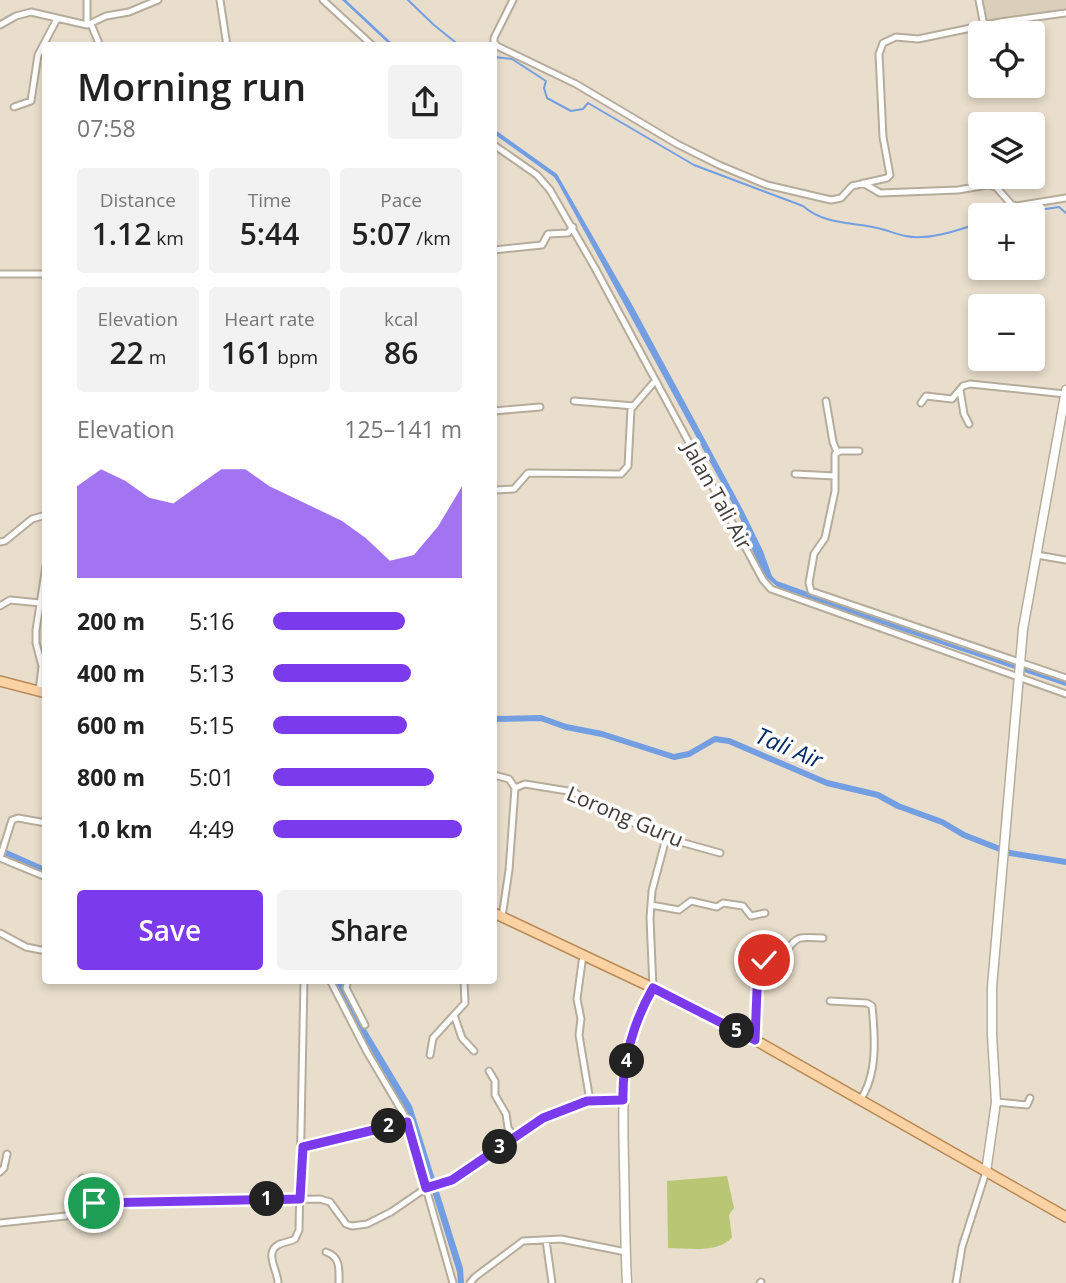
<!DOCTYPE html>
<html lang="en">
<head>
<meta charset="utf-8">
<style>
	body { margin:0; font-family:"Open Sans",sans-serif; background:#f2f2f2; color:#222; height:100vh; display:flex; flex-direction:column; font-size:26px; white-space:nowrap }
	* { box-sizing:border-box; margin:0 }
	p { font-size:23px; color:#767676 }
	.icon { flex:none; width:38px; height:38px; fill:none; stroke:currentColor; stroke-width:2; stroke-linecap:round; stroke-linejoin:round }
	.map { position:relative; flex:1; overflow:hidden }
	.side { position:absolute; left:42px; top:42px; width:455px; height:942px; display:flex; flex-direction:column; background:#fff; border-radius:7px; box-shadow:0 4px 10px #0003 }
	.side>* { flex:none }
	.buttons { position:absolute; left:968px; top:21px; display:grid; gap:14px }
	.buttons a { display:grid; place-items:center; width:77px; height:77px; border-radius:7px; background:#fff; box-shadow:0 4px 10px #0003; font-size:35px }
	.pin { position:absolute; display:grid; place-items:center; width:60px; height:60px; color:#fff; margin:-30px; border:4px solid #fff; border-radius:50%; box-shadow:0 2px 7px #0007 }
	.km { position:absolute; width:35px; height:35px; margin:-18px; border-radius:50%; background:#222; color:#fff; font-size:19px; line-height:35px; text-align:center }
	.round { display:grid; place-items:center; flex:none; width:74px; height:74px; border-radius:7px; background:#f2f2f2 }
	.head { display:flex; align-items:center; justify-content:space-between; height:119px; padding:0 35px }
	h1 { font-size:38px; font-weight:600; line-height:52px }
	.stats { display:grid; grid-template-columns:repeat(3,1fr); gap:10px; height:119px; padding:7px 35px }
	.stats div { display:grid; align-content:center; border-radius:7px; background:#f2f2f2; text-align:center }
	.stats b { font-size:30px; font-weight:600 }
	.stats small { font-size:19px; font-weight:400 }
	.stats p { font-size:19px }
	.chart { height:196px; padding:14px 35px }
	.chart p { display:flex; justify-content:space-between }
	.chart svg { width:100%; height:126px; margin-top:7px; fill:#7c3aed; opacity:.7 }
	.primary-button { display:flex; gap:14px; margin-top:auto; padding:14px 35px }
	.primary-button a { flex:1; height:80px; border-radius:7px; background:#7c3aed; color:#fff; font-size:28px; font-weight:600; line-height:80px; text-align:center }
	.primary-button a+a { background:#f2f2f2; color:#222 }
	ul { padding:0 35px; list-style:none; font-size:23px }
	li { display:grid; grid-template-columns:112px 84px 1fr; align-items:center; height:52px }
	li i { height:18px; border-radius:9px; background:#7c3aed }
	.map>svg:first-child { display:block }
	.education { fill:#dbceba }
	.green { fill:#b9c775 }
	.water { fill:#739fe2 }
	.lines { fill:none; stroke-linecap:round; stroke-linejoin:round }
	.stream { stroke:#739fe2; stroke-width:2 }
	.canal { stroke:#739fe2; stroke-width:6 }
	.street-casing { stroke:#b6ac9b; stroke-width:9 }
	.secondary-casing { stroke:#b6ac9b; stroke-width:11 }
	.primary-casing { stroke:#b98a55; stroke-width:12 }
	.street { stroke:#fff; stroke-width:5 }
	.secondary { stroke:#fff; stroke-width:8 }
	.primary { stroke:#fbd2a3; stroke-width:9 }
	.route-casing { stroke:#fff; stroke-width:14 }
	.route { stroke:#7c3aed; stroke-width:9 }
	.labels { text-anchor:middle; stroke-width:7; stroke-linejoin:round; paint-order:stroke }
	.street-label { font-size:21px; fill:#413c35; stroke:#fff }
	.water-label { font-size:23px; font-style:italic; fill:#002862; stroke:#fff }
</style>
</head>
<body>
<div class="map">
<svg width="1066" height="1283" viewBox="0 0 1066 1283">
	<rect width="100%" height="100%" fill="#e9decc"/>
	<path class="education" d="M981,0h85v11l-80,13z"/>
	<path class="green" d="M727,1176l7,32 -5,7 3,22c-13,17 -45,11 -64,11l-1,-67z"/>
	<path class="water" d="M342,0h4l48,45h-4z
		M494,129l63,45 77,134 110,204 19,39 9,25 5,5 172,62 117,39v4l-265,-89 -21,-8 -13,-11 -10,-16 -17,-44 -18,-34 -164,-301 -4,-6 -60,-43z
		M0,847l45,20v7l-45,-21z
		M335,980h5l27,51 45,75 51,162 1,15h-6l-1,-11 -49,-158 -50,-86z"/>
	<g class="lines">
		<path class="stream" d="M408,0l26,25 26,21
			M494,57l18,2 34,22 -2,7 3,10 24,13 12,-2 5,-6 106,62 109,41c24,21 54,15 82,24 13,4 22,8 37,7 20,-1 39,-8 58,-14
			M1005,215l54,-8 7,6"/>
		<path class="canal" d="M494,719l47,-1 25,9 36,7 72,23 15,-3 26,-15 14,2 98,42 51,12 20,11 44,16 22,13 46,18 56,9"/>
		<defs>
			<path id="street" d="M87,0v25
				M220,0l7,46
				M323,0l50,46
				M513,0l-19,38v4l3,4 79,38 101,60 42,21 48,20 64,15 10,-2 11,-12 35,-8 3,-3 -7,-38 -4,-83 4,-11 13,-6 22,2 82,-17 66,-9
				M979,0l5,26
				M91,24l9,22
				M0,25l16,-9 15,-4 56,13 19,-9 23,-4 29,-12
				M14,107l17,-6 7,-46 19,-36
				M978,131l2,4
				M494,145l43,30 13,15 45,78 168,312 8,9 295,105
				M863,183l17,10 78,-3 30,-5 8,2 15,17 5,2 50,-8
				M494,250l48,-5 6,-11 20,-1 5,-6
				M0,274h46
				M960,390l4,24 5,10
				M574,401l60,5
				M826,401l7,41 4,10
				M921,403l5,-7 26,3 11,-13 7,-2 95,10
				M494,411l46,-4
				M859,451h-19l-5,3v37l-10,47 -11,16 -5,29 2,8 255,87
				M795,474l40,2
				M494,490l20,-1 14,-16 93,1 7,-8 3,-57 24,-28
				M0,542l5,-1 27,-22 14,-4
				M1037,555l29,5
				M0,606l10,-6 30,3
				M39,692l3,-26 -6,-23v-13l10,-64
				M494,775l15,4 6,9
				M515,788l10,-4 49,8 20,13 72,33 54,15
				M0,858l12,-38 6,-2 28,5
				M0,858l46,19
				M651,905l28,5 12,-9 26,6 6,-4 20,3 8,10 14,-3
				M502,917l7,-47 6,-82
				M0,933l26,14 20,4
				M583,955l-6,44 4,20 -2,16 10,60 -2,6
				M330,980l37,72 39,66 47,165
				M348,980l-2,8 19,37
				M653,988l-3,-70 2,-27 14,-53
				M830,1001l37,2 5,3c3,30 6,69 -12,94
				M454,1015l8,23 12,13
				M755,1040l3,-76 8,-7 14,1c18,-21 13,-22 43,-20
				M430,1055l3,-17 32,-35 -1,-23
				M489,1071l6,10v14l11,19 2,14 7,9
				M996,1102l31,3 3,-7
				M303,1148l104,-26
				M0,1172l4,-4 3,-14
				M82,1178l1,30
				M0,1223l66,-7 28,-13 226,-4 10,3 16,22 6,2 15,-2 24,-12 35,-24 25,-8 92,-62 44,-17 36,-1
				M546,1240l6,43
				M326,1252c15,5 13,18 13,31
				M278,1283c0,-12 -14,-30 0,-38 5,-3 12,-3 17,-6l4,-9 5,-250
				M470,1283l5,-6 48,-36 38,-2 65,13
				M760,1283l1,-1
				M956,1283l6,-36 24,-75"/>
			<path id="secondary" d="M986,1172l10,-70 -4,-67v-48l31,-358 43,-239
				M627,1283c-2,-39 -2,-79 -3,-118 -1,-65 -5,-118 29,-177"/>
			<path id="primary" d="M0,681l46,12
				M494,913l159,75 102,52 311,177"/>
		</defs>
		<use href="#street" class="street-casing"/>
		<use href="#secondary" class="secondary-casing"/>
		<use href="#primary" class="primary-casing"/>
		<use href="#street" class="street"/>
		<use href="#secondary" class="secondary"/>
		<use href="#primary" class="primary"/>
	</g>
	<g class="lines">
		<defs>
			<path id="route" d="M94,1203l206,-4 3,-52 104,-25 19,66 26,-8 91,-62 44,-17 36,-1c-1,-39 11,-79 30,-112l102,52 3,-75 6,-5"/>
		</defs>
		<use href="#route" class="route-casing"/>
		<use href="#route" class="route"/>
	</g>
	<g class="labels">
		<g class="street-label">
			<text transform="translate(717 496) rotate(61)" y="7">Jalan Tali Air</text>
			<text transform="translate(625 817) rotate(23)" y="7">Lorong Guru</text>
		</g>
		<g class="water-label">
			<text transform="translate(789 748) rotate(23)" y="8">Tali Air</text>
		</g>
	</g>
</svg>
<div class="buttons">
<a><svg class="icon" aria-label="locate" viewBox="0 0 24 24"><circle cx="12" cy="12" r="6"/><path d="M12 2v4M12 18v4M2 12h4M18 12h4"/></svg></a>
<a><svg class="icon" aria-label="layers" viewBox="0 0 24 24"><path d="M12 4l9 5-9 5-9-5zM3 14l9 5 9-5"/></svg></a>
<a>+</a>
<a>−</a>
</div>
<div class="pin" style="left:94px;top:1203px;background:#1e9e55"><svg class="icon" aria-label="arrive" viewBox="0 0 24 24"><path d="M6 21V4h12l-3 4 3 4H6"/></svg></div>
<div class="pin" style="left:764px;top:960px;background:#d93025"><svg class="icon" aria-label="check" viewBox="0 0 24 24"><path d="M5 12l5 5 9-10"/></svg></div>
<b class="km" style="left:267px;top:1199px">1</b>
<b class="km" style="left:389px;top:1126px">2</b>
<b class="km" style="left:500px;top:1147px">3</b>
<b class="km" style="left:627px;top:1061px">4</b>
<b class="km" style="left:737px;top:1031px">5</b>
<section class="side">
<div class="head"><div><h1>Morning run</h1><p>07:58</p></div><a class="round"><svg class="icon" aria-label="share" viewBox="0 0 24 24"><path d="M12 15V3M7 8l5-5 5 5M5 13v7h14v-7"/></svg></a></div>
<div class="stats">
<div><p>Distance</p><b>1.12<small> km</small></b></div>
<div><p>Time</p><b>5:44</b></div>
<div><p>Pace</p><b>5:07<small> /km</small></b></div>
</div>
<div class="stats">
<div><p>Elevation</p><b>22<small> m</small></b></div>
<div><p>Heart rate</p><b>161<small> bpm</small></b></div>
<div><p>kcal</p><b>86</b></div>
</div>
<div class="chart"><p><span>Elevation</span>125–141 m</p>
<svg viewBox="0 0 160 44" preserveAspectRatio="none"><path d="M0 44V12L10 6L20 10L30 16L40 18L50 12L60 6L70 6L80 12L90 16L100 20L110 24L120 30L130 38L140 36L150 26L160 12V44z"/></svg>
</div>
<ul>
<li><b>200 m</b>5:16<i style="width:70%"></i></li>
<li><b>400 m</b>5:13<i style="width:73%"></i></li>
<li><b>600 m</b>5:15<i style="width:71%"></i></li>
<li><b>800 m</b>5:01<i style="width:85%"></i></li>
<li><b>1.0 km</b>4:49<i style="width:100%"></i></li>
</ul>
<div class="primary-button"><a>Save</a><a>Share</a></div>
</section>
</div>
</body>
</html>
